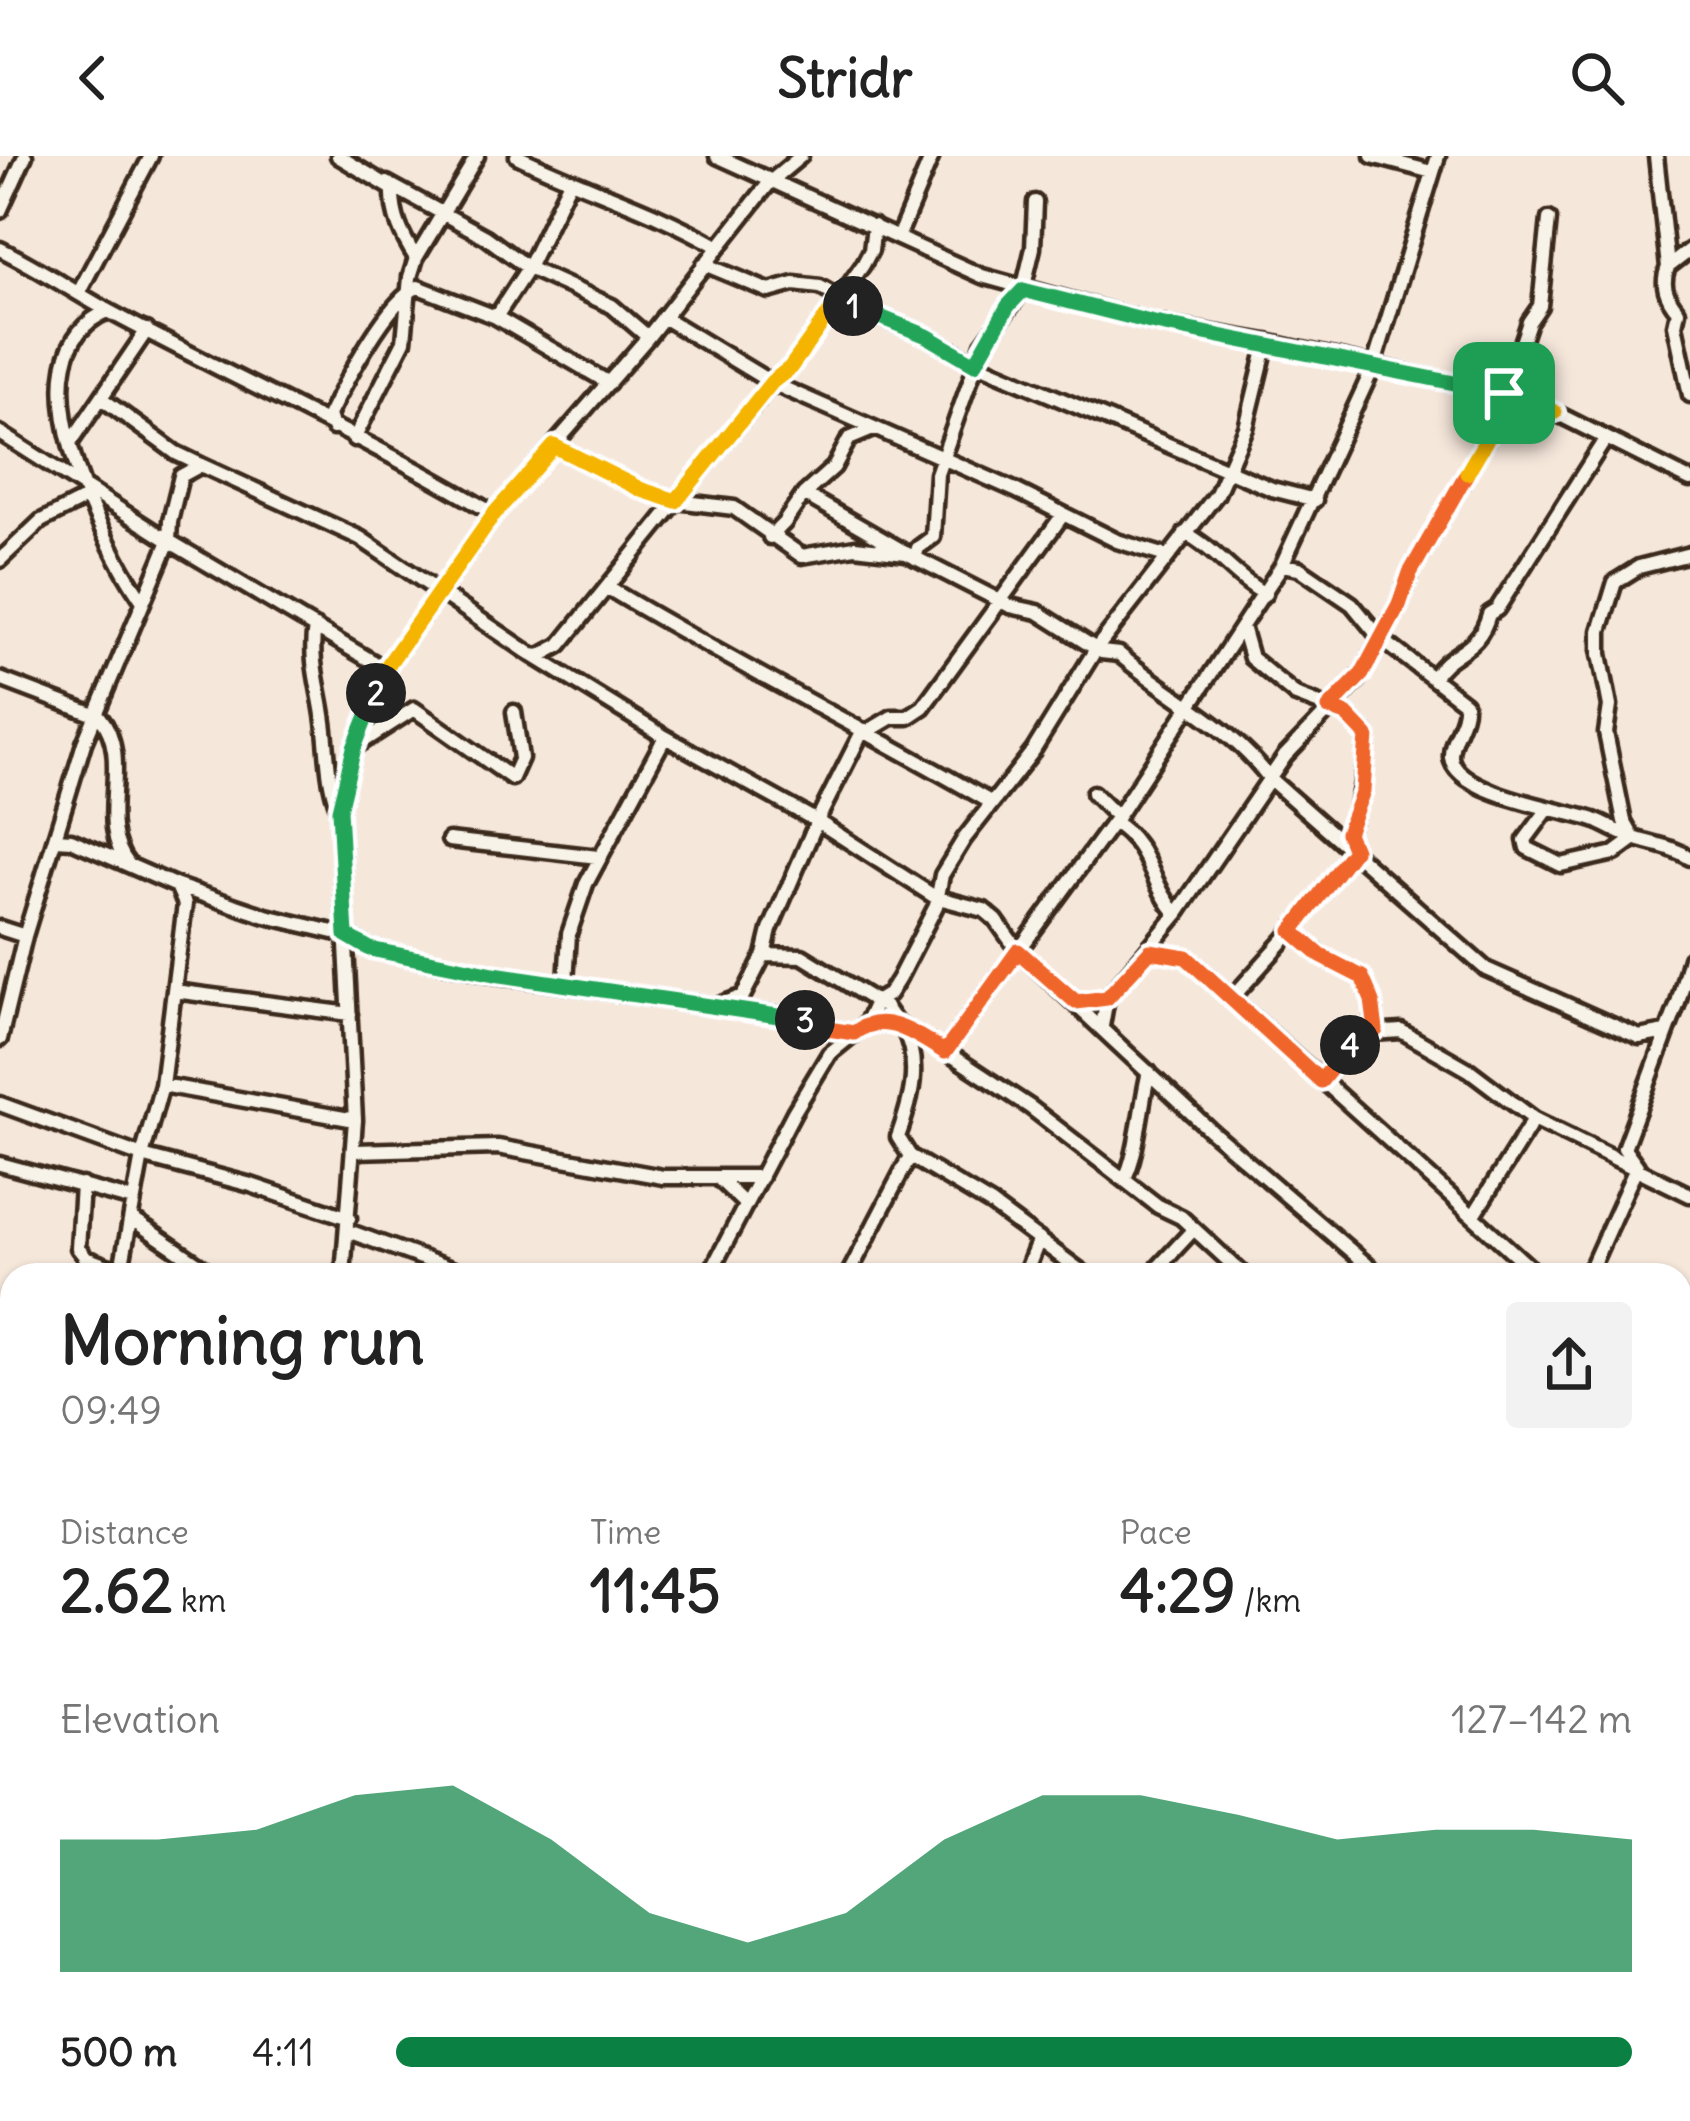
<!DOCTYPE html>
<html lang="en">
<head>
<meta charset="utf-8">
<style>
	body { margin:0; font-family:Delius,sans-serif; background:#f2f2f2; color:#222; height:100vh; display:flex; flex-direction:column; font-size:45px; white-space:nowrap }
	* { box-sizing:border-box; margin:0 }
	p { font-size:39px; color:#767676 }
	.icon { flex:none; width:66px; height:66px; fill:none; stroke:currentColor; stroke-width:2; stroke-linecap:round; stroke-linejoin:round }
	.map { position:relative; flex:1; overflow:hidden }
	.drawer { position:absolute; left:0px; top:1107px; width:1692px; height:858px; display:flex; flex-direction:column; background:#fff; border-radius:36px 36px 0 0; box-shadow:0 3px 9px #0004 }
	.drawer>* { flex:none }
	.pin { position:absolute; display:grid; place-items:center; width:102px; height:102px; color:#fff; margin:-51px; border-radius:24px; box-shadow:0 6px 18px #0006 }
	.km { position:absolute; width:60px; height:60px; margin:-30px; border-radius:50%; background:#222; color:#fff; font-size:33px; line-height:60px; text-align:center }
	.round { display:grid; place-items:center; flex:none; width:126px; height:126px; border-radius:12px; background:#f2f2f2 }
	.headline { display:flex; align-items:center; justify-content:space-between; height:204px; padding:0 60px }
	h1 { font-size:66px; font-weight:800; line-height:90px }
	.stats { display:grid; grid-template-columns:repeat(3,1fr); gap:18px; height:204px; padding:12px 60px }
	.stats div { display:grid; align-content:center }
	.stats b { font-size:60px; font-weight:800 }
	.stats small { font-size:33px; font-weight:400 }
	.stats p { font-size:33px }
	.chart { height:336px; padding:24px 60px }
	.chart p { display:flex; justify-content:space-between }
	.chart svg { width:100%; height:216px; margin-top:12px; fill:#0b8043; opacity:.7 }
	ul { padding:0 60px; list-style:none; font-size:39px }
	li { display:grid; grid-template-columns:192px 144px 1fr; align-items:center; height:90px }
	li i { height:30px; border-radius:15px; background:#0b8043 }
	header { display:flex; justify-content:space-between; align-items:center; height:156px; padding:0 60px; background:#fff; font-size:54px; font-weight:800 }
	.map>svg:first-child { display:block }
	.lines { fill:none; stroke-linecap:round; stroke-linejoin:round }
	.minor-casing { stroke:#3b2a1e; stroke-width:21 }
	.minor { stroke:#f7f3e8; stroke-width:12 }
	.split-1-casing { stroke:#fff; stroke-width:24 }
	.split-2-casing { stroke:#fff; stroke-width:24 }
	.split-3-casing { stroke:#fff; stroke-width:24 }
	.split-4-casing { stroke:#fff; stroke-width:24 }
	.split-5-casing { stroke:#fff; stroke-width:24 }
	.split-6-casing { stroke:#fff; stroke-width:24 }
	.split-1 { stroke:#22a559; stroke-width:15 }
	.split-2 { stroke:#f5b400; stroke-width:15 }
	.split-3 { stroke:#22a559; stroke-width:15 }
	.split-4 { stroke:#f0652b; stroke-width:15 }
	.split-5 { stroke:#f0652b; stroke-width:15 }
	.split-6 { stroke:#f5b400; stroke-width:15 }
</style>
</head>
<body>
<header><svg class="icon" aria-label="back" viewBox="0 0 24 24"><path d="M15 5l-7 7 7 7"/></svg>Stridr<svg class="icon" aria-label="search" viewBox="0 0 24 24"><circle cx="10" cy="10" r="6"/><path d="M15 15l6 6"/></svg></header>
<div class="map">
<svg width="1690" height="1965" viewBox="0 0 1690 1965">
	<rect width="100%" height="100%" fill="#f6e7db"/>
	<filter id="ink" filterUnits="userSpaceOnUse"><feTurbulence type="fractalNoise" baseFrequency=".00833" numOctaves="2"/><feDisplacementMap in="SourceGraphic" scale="24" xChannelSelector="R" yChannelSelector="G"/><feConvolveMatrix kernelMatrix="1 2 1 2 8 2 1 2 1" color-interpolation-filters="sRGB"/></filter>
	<g filter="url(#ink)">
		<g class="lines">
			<defs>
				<path id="minor" d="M338,0l55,33c-1,27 9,47 23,69l-6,19 -6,64 -50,98
					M517,0c68,33 134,52 200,90
					M717,0l265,120 168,46 117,20 263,58 160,80
					M1372,0l60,16
					M1656,0l12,111c-7,17 -2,30 10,44l-3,14 15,70
					M570,25l-42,87 -32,49 113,66
					M387,27l99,54 42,31 84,38 36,31
					M0,55l25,-55
					M899,79l33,-79
					M0,93c39,19 74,43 112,64 127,68 259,127 382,201
					M416,102l61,-102
					M704,108l65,27 25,-7 26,3 40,23 67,26 48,27 297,126 43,11
					M1668,111l22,-17
					M79,136l72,-136
					M108,155c-102,42 -7,230 34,289
					M663,161l109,66 243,107 102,51 49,15
					M1505,237l24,-71 11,-16 9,-87
					M101,242l75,55 25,12
					M333,272l-4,-13c15,-31 59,-116 89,-128l78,30
					M0,277l169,108 216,128
					M71,286l76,-112
					M554,290l88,44 35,11 57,7 68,48 53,-9 51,6 104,53 28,6 63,40 18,2c51,44 111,71 151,125l216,190 153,68 27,-5
					M804,338l97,56
					M1185,377c31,16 50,45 80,61
					M770,381l14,-14 20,-29 30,-27 15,-28 24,-10
					M915,402l3,-10 15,-11 4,-63 46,-130 40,-54 10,-42 2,-46
					M0,404l41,-39 45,-23
					M1282,409l17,3 53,36 28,34 85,65c2,19 -15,35 -14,54 4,37 114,53 143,63 15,6 28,15 43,19 19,6 36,8 53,19
					M608,432c126,76 257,141 384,215
					M315,471c-6,34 5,62 9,95 4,29 3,59 14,86
					M532,499l133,82 152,84 118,76 49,13 12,10 22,31 193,180 168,144
					M1433,522c18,-30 45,-24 56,-64l8,-5 109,-171
					M0,523l100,38c35,43 -7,104 29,148
					M355,591l59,-38 98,69 9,-20 -7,-46
					M1093,637l24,24
					M1548,653l-23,31 2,8 34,17 54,-12 19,-14 -10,-18 -18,-88 4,-27 -10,-52v-23l15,-49 24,-15 51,-13
					M1113,666c38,22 37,63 64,92
					M56,683l15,1 106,46 89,30 80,19 25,14 123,26 309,44 25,10 26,4
					M449,684l149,17
					M0,772l25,8
					M1292,775l29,25 41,21 10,23 4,30
					M1150,795l36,6 352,318
					M764,799l38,1 83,51 11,16
					M566,827l3,-49 17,-50 79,-147
					M174,835l176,23
					M1232,842l60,-67 62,-81 -7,-16c14,-34 18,-63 20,-99l-21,-21 -50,-19 -22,-18 -23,-19 -8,-28
					M719,849l24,-9 21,-41 6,-25 47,-109 43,-85 32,-19h16l15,-10 139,-191
					M866,868l10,-22 13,-8 10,-16 37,-72 6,-31 22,-36 69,-88 63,-102 121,-155 29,-66 21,-86
					M1102,870l5,-28 70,-84 108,-158 73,-76 41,-75 11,-32 82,-143 63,-18
					M903,872c19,36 8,73 -5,109l12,19
					M0,883l25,-103 59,-193 85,-202 1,-20 11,-45 20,-11 159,73 172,117 8,1 20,-11 212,-262 18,-15 73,-103 8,-15 3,-24
					M945,895l174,-237 163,-249 91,-197 65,-212
					M1321,925l39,-47 41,-3 68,39 65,49 156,76
					M162,929l193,35
					M0,948l142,52 109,29 98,33
					M355,995l143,-4 165,30h98
					M0,1008l133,36
					M1124,1023c13,-19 17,-78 25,-107
					M720,1024l26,25
					M82,1029l-4,63 8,10 35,13
					M1474,1059l60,-96
					M132,1063l82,56
					M348,1075l120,44
					M120,1119l22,-119 20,-71 23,-181 -8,-18
					M343,1119l12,-155 -16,-310 15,-62 31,-79 109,-155 154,-177 122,-155 31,-26
					M709,1119l85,-163 35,-58 37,-30 30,-1 49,28 85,56 128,99 23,11 63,58
					M848,1119l62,-119 82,49 94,70
					M1025,1119l14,-36
					M1151,1119l42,-45
					M1588,1119l49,-109 -13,-18 54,-145 12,-45
					M0,1156l12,14
					M1680,1225l10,-36
					M0,1278l12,4
					M1680,1370l10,8
					M0,1376l12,7
					M1680,1496l10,-11
					M1680,1506l10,8
					M0,1552l12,3
					M0,1623l12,-34
					M0,1673l12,8
					M1680,1791l10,4
					M0,1838l12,-29
					M0,1854l12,3
					M1680,1940l10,6
					M818,1953l14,12
					M1027,1953l14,12
					M1461,1953l27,12
					M393,1965l1,-12
					M732,1965l2,-12
					M881,1965l14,-12
					M973,1965l9,-12
					M1251,1965l4,-12
					M1427,1965l4,-12"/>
			</defs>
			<use href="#minor" class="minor-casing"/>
			<use href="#minor" class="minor"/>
		</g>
	</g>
	<g class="lines" filter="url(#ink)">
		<defs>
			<path id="split-1" d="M853,150l74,30 48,28 33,-58 15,-16 127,32 354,71"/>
			<path id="split-2" d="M376,537l9,-24 109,-155 60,-68 88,44 34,11 96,-119 18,-14 50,-70 13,8"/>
			<path id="split-3" d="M376,537l-22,55 -15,62 7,125 24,14 124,25 311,46"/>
			<path id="split-4" d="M805,864l23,9 26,4c31,-24 62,2 91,19l73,-101 58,51 31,-4 43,-47 36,6 135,124 29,-36"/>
			<path id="split-5" d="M1350,889l10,-11 16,-4 -4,-30 -10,-23 -41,-21 -29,-25 62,-81 -7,-17 16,-42 4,-55 -21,-22 -17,-6 33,-34 37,-69 11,-32 57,-100"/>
			<path id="split-6" d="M1467,317l25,-43 63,-18 -51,-19"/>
		</defs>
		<use href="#split-1" class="split-1-casing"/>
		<use href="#split-2" class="split-2-casing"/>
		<use href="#split-3" class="split-3-casing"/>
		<use href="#split-4" class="split-4-casing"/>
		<use href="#split-5" class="split-5-casing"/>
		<use href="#split-6" class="split-6-casing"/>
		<use href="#split-1" class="split-1"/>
		<use href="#split-2" class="split-2"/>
		<use href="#split-3" class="split-3"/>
		<use href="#split-4" class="split-4"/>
		<use href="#split-5" class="split-5"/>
		<use href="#split-6" class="split-6"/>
	</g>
</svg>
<div class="pin" style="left:1504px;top:237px;background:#1e9e55"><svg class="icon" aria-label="arrive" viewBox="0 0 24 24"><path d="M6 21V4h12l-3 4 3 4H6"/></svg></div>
<b class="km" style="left:853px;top:150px">1</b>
<b class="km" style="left:376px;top:537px">2</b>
<b class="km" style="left:805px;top:864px">3</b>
<b class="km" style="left:1350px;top:889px">4</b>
<section class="drawer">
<div class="headline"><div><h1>Morning run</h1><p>09:49</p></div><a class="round"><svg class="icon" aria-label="share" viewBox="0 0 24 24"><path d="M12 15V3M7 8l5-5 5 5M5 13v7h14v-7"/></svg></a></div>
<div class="stats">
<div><p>Distance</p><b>2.62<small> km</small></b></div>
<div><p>Time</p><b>11:45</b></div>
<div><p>Pace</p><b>4:29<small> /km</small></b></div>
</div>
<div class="chart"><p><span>Elevation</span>127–142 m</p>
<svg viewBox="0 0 160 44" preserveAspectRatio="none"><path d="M0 44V17L10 17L20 15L30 8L40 6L50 17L60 32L70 38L80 32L90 17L100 8L110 8L120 12L130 17L140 15L150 15L160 17V44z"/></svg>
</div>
<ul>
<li><b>500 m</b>4:11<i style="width:100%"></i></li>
</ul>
</section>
</div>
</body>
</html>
